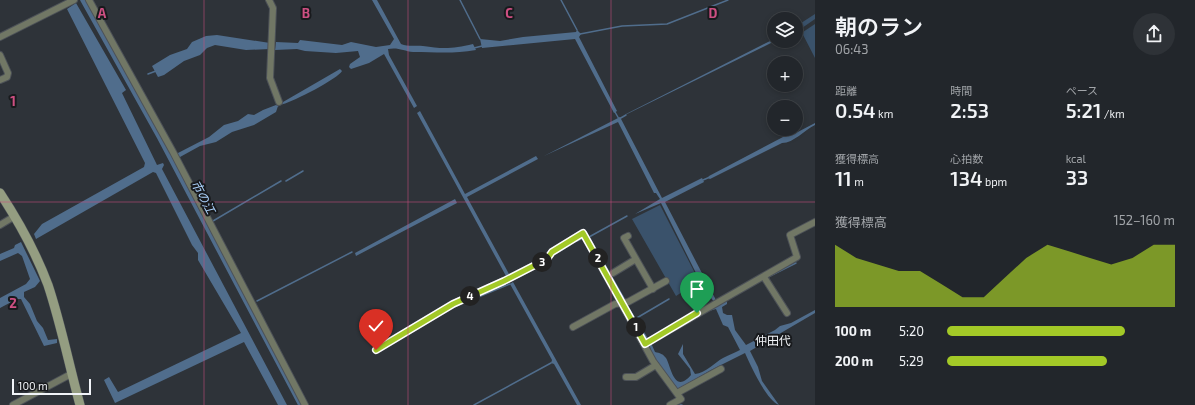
<!DOCTYPE html>
<html lang="ja">
<head>
<meta charset="utf-8">
<style>
	body { margin:0; font-family:"Exo 2","Noto Sans JP",sans-serif; background:#2e3237; color:#f1f3f6; height:100vh; display:flex; flex-direction:column; font-size:15px; white-space:nowrap }
	* { box-sizing:border-box; margin:0 }
	p { font-size:13px; color:#a2a5a9 }
	.icon { flex:none; width:22px; height:22px; fill:none; stroke:currentColor; stroke-width:2; stroke-linecap:round; stroke-linejoin:round }
	.map { position:relative; flex:1; overflow:hidden }
	.side { display:flex; flex-direction:column; background:#22262b; width:380px }
	.side>* { flex:none }
	.fabs { position:absolute; left:767px; top:12px; display:grid; gap:8px }
	.fabs a { display:grid; place-items:center; width:36px; height:36px; border-radius:50%; background:#22262b; box-shadow:0 2px 6px #0003,0 0 0 1px #3f4347; font-size:20px }
	.scale { position:absolute; left:12px; bottom:10px; width:79px; box-sizing:border-box; padding-left:4px; border:2px solid #f1f4f8; border-top:0; font-size:11px; line-height:14px; white-space:nowrap; color:#f1f4f8; -webkit-text-stroke:3px #181a1d; paint-order:stroke }
	.pin { position:absolute; display:grid; place-items:center; width:34px; height:34px; color:#fff; margin:-41px -17px; border-radius:50% 50% 50% 0; rotate:-45deg; box-shadow:0 0 4px #0007 }
	.pin .icon { rotate:45deg }
	.km { position:absolute; width:20px; height:20px; margin:-10px; border-radius:50%; background:#222; color:#fff; font-size:11px; line-height:20px; text-align:center }
	.round { display:grid; place-items:center; flex:none; width:42px; height:42px; border-radius:21px; background:#2e3237 }
	.headline { display:flex; align-items:center; justify-content:space-between; height:68px; padding:0 20px }
	h1 { font-size:22px; font-weight:600; line-height:30px }
	.stats { display:grid; grid-template-columns:repeat(3,1fr); gap:6px; height:68px; padding:4px 20px }
	.stats div { display:grid; align-content:center }
	.stats b { font-size:20px; font-weight:600 }
	.stats small { font-size:11px; font-weight:400 }
	.stats p { font-size:11px }
	.chart { height:112px; padding:8px 20px }
	.chart p { display:flex; justify-content:space-between }
	.chart svg { width:100%; height:72px; margin-top:4px; fill:#a3c927; opacity:.7 }
	ul { padding:0 20px; list-style:none; font-size:13px }
	li { display:grid; grid-template-columns:64px 48px 1fr; align-items:center; height:30px }
	li i { height:10px; border-radius:5px; background:#a3c927 }
	main { display:flex; flex:1; min-height:0 }
	.map>svg:first-child { display:block }
	.green { fill:#3a526b }
	.water { fill:#506d8c }
	.lines { fill:none; stroke-linecap:round; stroke-linejoin:round }
	.stream { stroke:#506d8c; stroke-width:1.5 }
	.canal { stroke:#506d8c; stroke-width:5.5 }
	.minor-casing { stroke:#4d5258; stroke-width:8 }
	.secondary-casing { stroke:#4d5258; stroke-width:10 }
	.minor { stroke:#717765; stroke-width:6 }
	.secondary { stroke:#949d81; stroke-width:9 }
	.route-casing { stroke:#fff; stroke-width:8 }
	.route { stroke:#a3c927; stroke-width:5 }
	.grid { fill:none; stroke:#ce4f82; stroke-width:1; stroke-opacity:0.55 }
	.labels { text-anchor:middle; stroke-width:4; stroke-linejoin:round; paint-order:stroke }
	.water-label { font-size:12px; font-style:italic; fill:#acd4fe; stroke:#181a1d }
	.neighbourhood-label { font-size:12px; fill:#f1f4f8; stroke:#181a1d }
	.grid-label { font-size:13px; text-anchor:middle; font-weight:bold; fill:#ce4f82; stroke:#181a1d; stroke-width:4; stroke-linejoin:round; paint-order:stroke }
</style>
</head>
<body>
<main>
<div class="map">
<svg width="815" height="405" viewBox="0 0 815 405">
	<rect width="100%" height="100%" fill="#2e3339"/>
	<path class="green" d="M815,14v5l-13,9 1,4 12,-8v34l-17,-33z
		M660,205l39,76 -23,15 -44,-77z"/>
	<path class="water" d="M372,0h5l24,44c8,3 14,1 22,2 19,3 30,3 50,-2l3,6c-23,4 -40,2 -63,2 -9,-1 -15,-5 -25,-3l1,6 28,51 -3,2 -30,-54 -15,9 -18,6 -2,-2 1,-3 10,-7 -2,-6 -22,2 -31,-2 -8,-2 -22,1 1,-8 22,1 2,-3 42,5 9,-3 25,5 14,-2 4,-6z
		M76,3l50,87 -4,3 35,72 6,-2 1,2 -2,4 125,236h-9l-34,-63 -129,61 -11,-23 5,-3 9,15 123,-59 -43,-73v-7l-6,-8 -36,-72 -3,-1 -117,67 -2,-5 8,-10 102,-57 1,-4 -78,-154z
		M577,30l4,4 -2,3 38,74 -3,2 -39,-74 -93,9 -2,-9 20,2 23,-4 53,-5z
		M217,35l53,8v6l-24,1 -31,-5 -8,3 -7,7 -16,6 -20,14 -6,2 -6,-11 18,-11 17,-6 5,-7 14,-6z
		M774,39l1,2 -150,74 1,-1z
		M340,69l2,2c-3,7 -49,31 -59,33v-2z
		M276,105l2,1 -2,6 -22,13 -22,7 -16,10 -16,4 -20,11 -2,-1v-3l31,-16 15,-12 14,-4 10,-7 6,1 9,-5z
		M420,111l45,83 71,-38 2,3 -71,38 42,77 -3,2 -89,-163z
		M620,117l42,81 40,-20 2,4 -39,20 52,100 7,-2 3,2v2l-5,3 1,6 4,2h5l3,15 11,15 29,-15 5,-4 11,-3 24,-13v3l-65,38 8,16 4,14 17,24c-13,-5 -28,-39 -34,-52l-34,17 -33,19c-10,-13 -25,-28 -29,-45l2,-1 4,9c5,1 8,2 11,6 5,8 8,37 25,17l-1,-6 -12,-15 5,-10v10l12,20c11,-1 19,-11 28,-16 5,-3 12,-5 17,-8l-12,-23 -5,-2 -7,-16 -7,2 6,-8 -11,-14 -43,-86 -26,11 25,-15 -4,-6h-2l-36,-71 -74,34z
		M815,123v2c-11,5 -21,18 -33,18l-72,36 -2,-1 1,-2 74,-39 9,-2z
		M455,199l2,4 -101,53 -1,-3z
		M21,242l19,39 -5,6 -11,5v5l6,7 7,17 6,7 5,12 9,-1v4l-13,3 -23,-47h-4l-17,9v-10l26,-14 4,-5 -8,-23 -4,-3 -18,8v-7l14,-6 1,-3z
		M513,282l68,123h-4l-23,-41 -3,-1 1,-3 -42,-76z"/>
	<g class="lines">
		<path class="stream" d="M460,0l20,39
			M561,0l16,30
			M796,30h6
			M580,34l42,-8 45,-2 61,-24
			M474,48l8,-2
			M148,74l8,-3
			M277,106l6,-3
			M615,112l4,7 7,-4
			M703,180l7,-3
			M286,181l17,-10
			M213,221l68,-40
			M588,236l1,1 38,-21
			M589,237l36,63
			M577,241l6,-3
			M555,254l15,-9
			M766,278l30,-15
			M257,301l95,-49
			M464,303l46,-19
			M626,304l22,36
			M635,319l34,-20
			M474,405l77,-42
			M680,405h2"/>
		<path class="canal" d="M83,0l77,138 141,267"/>
		<defs>
			<path id="minor" d="M89,0l84,152 132,253
				M269,0l4,8 -3,70 9,24
				M0,37l74,-37
				M0,55l8,18 -1,4 -7,3
				M0,225l15,-9
				M628,236l-4,2 29,51
				M613,273l23,-14
				M764,277l23,36
				M573,327l42,-23 13,-2 38,-21
				M645,344l152,-87 -7,-22 25,-13
				M376,350l77,-46 51,-23 43,-22 5,-7 31,-19 70,128 28,38 -11,6
				M626,377h10l20,-12
				M677,393l44,-24
				M13,405l58,-31"/>
			<path id="secondary" d="M0,193c19,29 36,60 48,92 13,39 21,80 32,120"/>
		</defs>
		<use href="#minor" class="minor-casing"/>
		<use href="#secondary" class="secondary-casing"/>
		<use href="#minor" class="minor"/>
		<use href="#secondary" class="secondary"/>
	</g>
	<g class="lines">
		<defs>
			<path id="route" d="M376,350l77,-46 51,-23 43,-22 5,-7 31,-19 62,111 52,-31"/>
		</defs>
		<use href="#route" class="route-casing"/>
		<use href="#route" class="route"/>
	</g>
	<path class="grid" d="M204,0v405M408,0v405M611,0v405M0,202h815"/>
	<g class="labels">
		<g class="water-label">
			<text transform="translate(203 197) rotate(62)" y="4">市の江</text>
		</g>
		<g class="neighbourhood-label">
			<text x="773" y="345">仲田代</text>
		</g>
	</g>
	<g class="grid-label">
		<text x="102" y="18">A</text>
		<text x="306" y="18">B</text>
		<text x="509" y="18">C</text>
		<text x="713" y="18">D</text>
		<text x="13" y="106">1</text>
		<text x="13" y="308">2</text>
	</g>
</svg>
<div class="fabs">
<a><svg class="icon" aria-label="layers" viewBox="0 0 24 24"><path d="M12 4l9 5-9 5-9-5zM3 14l9 5 9-5"/></svg></a>
<a>+</a>
<a>−</a>
</div>
<div class="scale">100 m</div>
<div class="pin" style="left:697px;top:313px;background:#1e9e55"><svg class="icon" aria-label="arrive" viewBox="0 0 24 24"><path d="M6 21V4h12l-3 4 3 4H6"/></svg></div>
<div class="pin" style="left:376px;top:350px;background:#d93025"><svg class="icon" aria-label="check" viewBox="0 0 24 24"><path d="M5 12l5 5 9-10"/></svg></div>
<b class="km" style="left:636px;top:327px">1</b>
<b class="km" style="left:598px;top:258px">2</b>
<b class="km" style="left:542px;top:262px">3</b>
<b class="km" style="left:470px;top:296px">4</b>
</div>
<section class="side">
<div class="headline"><div><h1>朝のラン</h1><p>06:43</p></div><a class="round"><svg class="icon" aria-label="share" viewBox="0 0 24 24"><path d="M12 15V3M7 8l5-5 5 5M5 13v7h14v-7"/></svg></a></div>
<div class="stats">
<div><p>距離</p><b>0.54<small> km</small></b></div>
<div><p>時間</p><b>2:53</b></div>
<div><p>ペース</p><b>5:21<small> /km</small></b></div>
</div>
<div class="stats">
<div><p>獲得標高</p><b>11<small> m</small></b></div>
<div><p>心拍数</p><b>134<small> bpm</small></b></div>
<div><p>kcal</p><b>33</b></div>
</div>
<div class="chart"><p><span>獲得標高</span>152–160 m</p>
<svg viewBox="0 0 160 44" preserveAspectRatio="none"><path d="M0 44V6L10 14L20 18L30 22L40 22L50 30L60 38L70 38L80 26L90 14L100 6L110 10L120 14L130 18L140 14L150 6L160 6V44z"/></svg>
</div>
<ul>
<li><b>100 m</b>5:20<i style="width:78%"></i></li>
<li><b>200 m</b>5:29<i style="width:70%"></i></li>
</ul>
</section>
</main>
</body>
</html>
